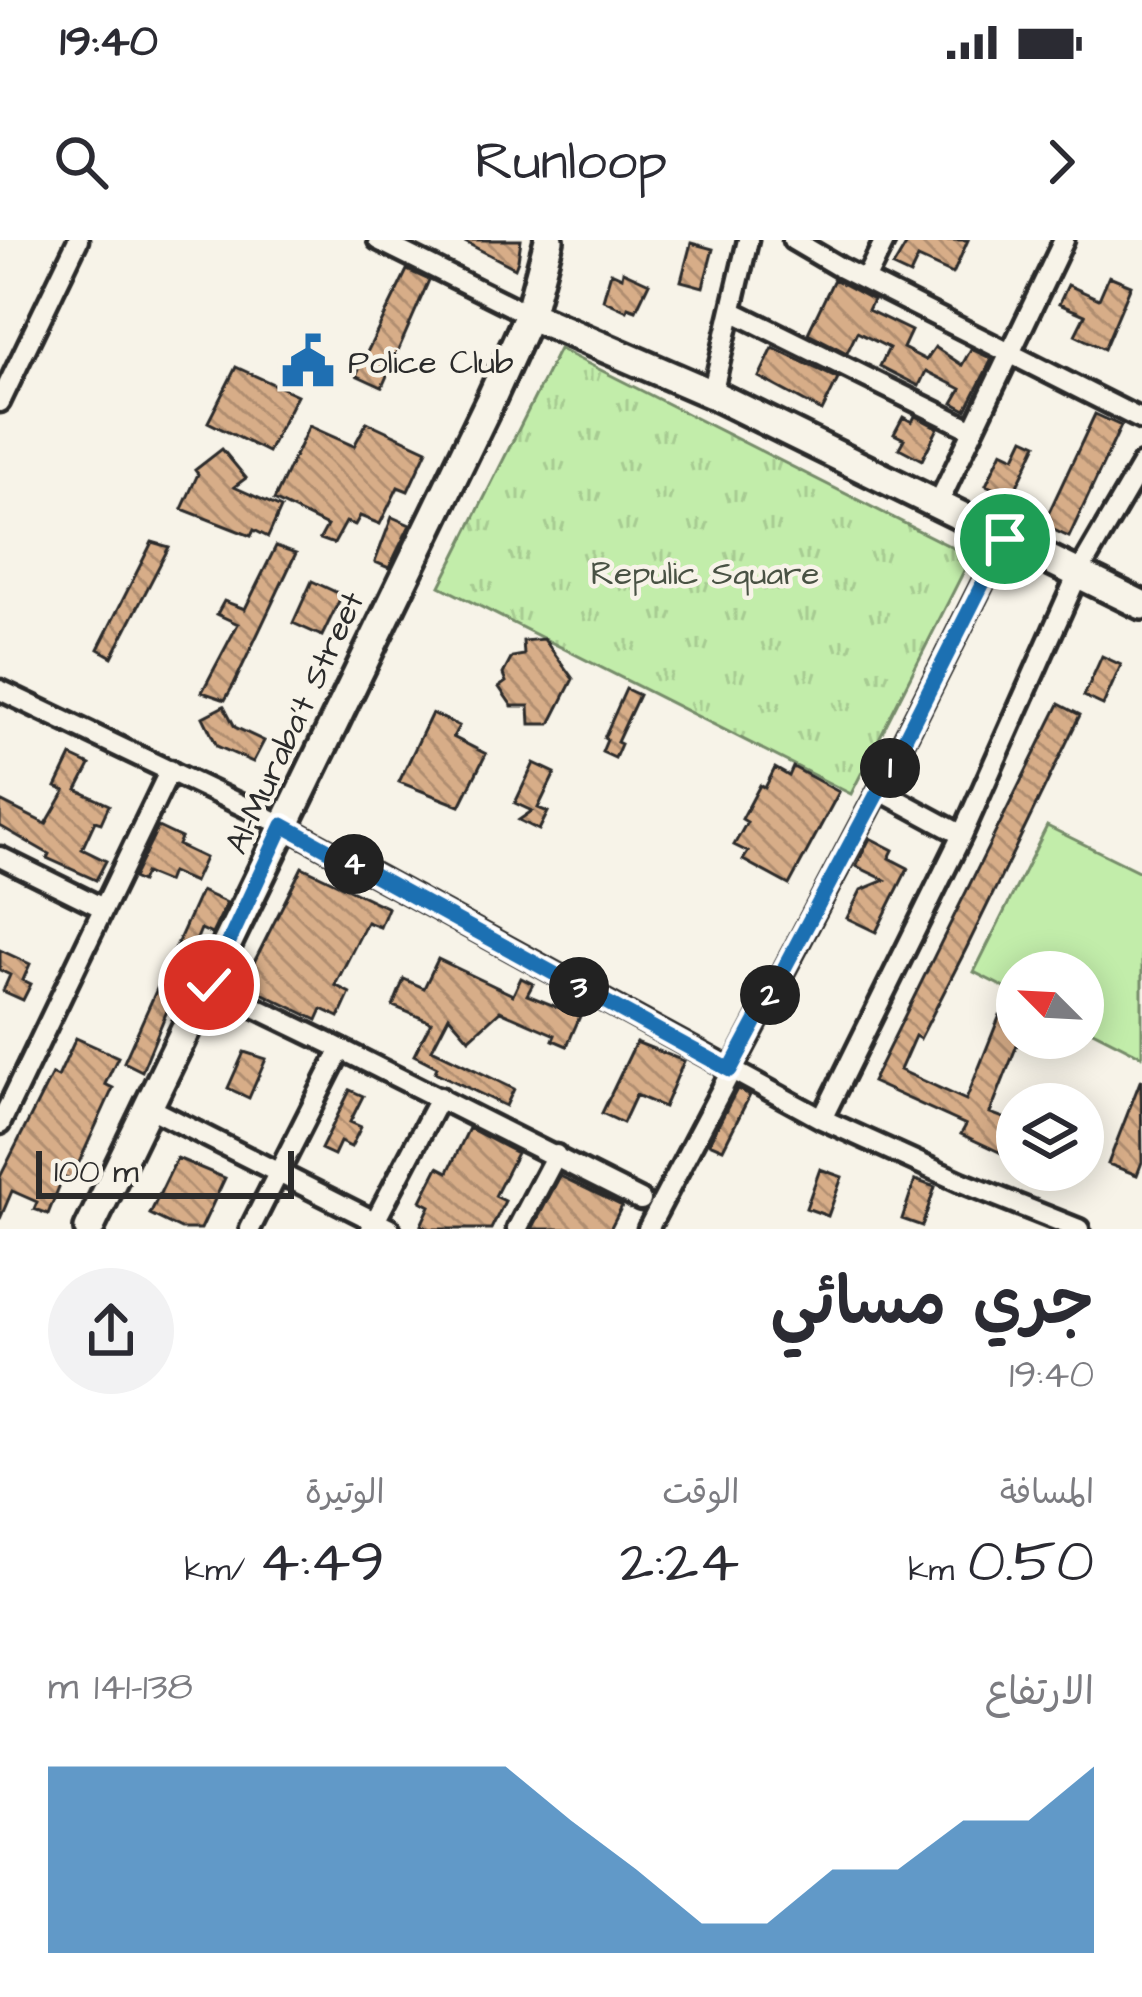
<!DOCTYPE html>
<html lang="ar">
<head>
<meta charset="utf-8">
<style>
	body { margin:0; font-family:"Architects Daughter","Playpen Sans Arabic",sans-serif; background:#f2f2f3; color:#2b2b33; direction:rtl; height:100vh; display:flex; flex-direction:column; font-size:45px; white-space:nowrap }
	* { box-sizing:border-box; margin:0 }
	p { font-size:39px; color:#7c7c81 }
	.icon { flex:none; width:66px; height:66px; fill:none; stroke:currentColor; stroke-width:2; stroke-linecap:round; stroke-linejoin:round }
	.map { position:relative; height:989px; overflow:hidden; direction:ltr }
	.details { display:flex; flex-direction:column; background:#fff; flex:1 }
	.details>* { flex:none }
	.needle { width:78px; rotate:294deg }
	.controls { position:absolute; left:996px; top:711px; display:grid; gap:24px }
	.controls a { display:grid; place-items:center; width:108px; height:108px; border-radius:50%; background:#fff; box-shadow:0 6px 30px #0003; font-size:60px }
	.scale { position:absolute; left:36px; bottom:30px; width:258px; box-sizing:border-box; padding-left:12px; border:6px solid #2b2b2b; border-top:0; font-size:33px; line-height:42px; white-space:nowrap; color:#2b2b2b; -webkit-text-stroke:9px #f7f3e8; paint-order:stroke }
	.pin { position:absolute; display:grid; place-items:center; width:102px; height:102px; color:#fff; margin:-51px; border:6px solid #fff; border-radius:50%; box-shadow:0 3px 12px #0007 }
	.km { position:absolute; width:60px; height:60px; margin:-30px; border-radius:50%; background:#222; color:#fff; font-size:33px; line-height:60px; text-align:center }
	.round { display:grid; place-items:center; flex:none; width:126px; height:126px; border-radius:63px; background:#f2f2f3 }
	.head { display:flex; align-items:center; justify-content:space-between; height:204px; padding:0 48px }
	h1 { font-size:66px; font-weight:600; line-height:90px }
	.figures { display:grid; grid-template-columns:repeat(3,1fr); gap:18px; height:204px; padding:12px 48px }
	.figures div { display:grid; align-content:center }
	.figures b { font-size:60px; font-weight:600 }
	.figures small { font-size:33px; font-weight:400 }
	.figures p { font-size:33px }
	.chart { height:336px; padding:24px 48px }
	.chart p { display:flex; justify-content:space-between }
	.chart svg { width:100%; height:216px; margin-top:12px; fill:#1f6fb2; opacity:.7 }
	.status { display:flex; justify-content:space-between; align-items:center; height:84px; padding:0 60px; background:#fff; direction:ltr }
	.status svg { height:33px; fill:currentColor }
	header { display:flex; justify-content:space-between; align-items:center; height:156px; padding:0 48px; background:#fff; font-size:54px; font-weight:600 }
	.map>svg:first-child { display:block }
	.park { fill:url(#park-tufts); stroke:#768c6a; stroke-width:3 }
	.garden { fill:#c2edaa; stroke:#768c6a; stroke-width:3 }
	.building { fill:url(#building-back-hatch); stroke:#2b2b2b; stroke-width:3 }
	.lines { fill:none; stroke-linecap:round; stroke-linejoin:round }
	.street-casing { stroke:#2b2b2b; stroke-width:27 }
	.secondary-casing { stroke:#2b2b2b; stroke-width:36 }
	.street { stroke:#f7f3e8; stroke-width:18 }
	.secondary { stroke:#f7f3e8; stroke-width:27 }
	.route-casing { stroke:#fff; stroke-width:24 }
	.route { stroke:#1f6fb2; stroke-width:15 }
	.labels { text-anchor:middle; stroke-width:9; stroke-linejoin:round; paint-order:stroke }
	.poi-label { font-size:33px; fill:#2b2b2b; stroke:#f7f3e8; text-anchor:start }
	.park-label { font-size:33px; fill:#495244; stroke:#f7f3e8 }
	.street-label { font-size:33px; fill:#2b2b2b; stroke:#f7f3e8 }
</style>
</head>
<body>
<div class="status"><b>19:40</b><svg viewBox="0 0 49 12"><path d="M0 12V9h3v3zM5 12V6h3v6zM10 12V3h3v9zM15 12V0h3v12zM26 1h20v11H26zM47 4h2v5h-2z"/></svg></div>
<header><svg class="icon" aria-label="forward" viewBox="0 0 24 24"><path d="M9 5l7 7-7 7"/></svg>Runloop<svg class="icon" aria-label="search" viewBox="0 0 24 24"><circle cx="10" cy="10" r="6"/><path d="M15 15l6 6"/></svg></header>
<div class="map">
<svg width="1142" height="989" viewBox="0 0 1142 989">
	<defs>
		<pattern id="park-tufts" width="24" height="20" patternUnits="userSpaceOnUse" patternTransform="scale(3)"><rect width="24" height="20" fill="#c2edaa"/><path d="M3 7l-1-3M5 7V3M7 7l1-3M15 17l-1-3M17 17v-4M19 17l1-3" fill="none" stroke="#a7cb92"/></pattern>
		<pattern id="building-back-hatch" width="6" height="6" patternUnits="userSpaceOnUse" patternTransform="scale(3)"><rect width="6" height="6" fill="#d7ad88"/><path d="M-1 5l2 2M0 0l6 6M5-1l2 2" fill="none" stroke="#af8d6f"/></pattern>
	</defs>
	<rect width="100%" height="100%" fill="#f7f3e8"/>
	<filter id="ink" filterUnits="userSpaceOnUse"><feTurbulence type="fractalNoise" baseFrequency=".00833" numOctaves="2"/><feDisplacementMap in="SourceGraphic" scale="24" xChannelSelector="R" yChannelSelector="G"/><feConvolveMatrix kernelMatrix="1 2 1 2 8 2 1 2 1" color-interpolation-filters="sRGB"/></filter>
	<g filter="url(#ink)">
		<path class="park" d="M559,109l412,208 -120,237 -411,-208z"/>
		<path class="garden" d="M1047,586l95,47v183l-59,-30v-54h-66v22l-43,-22z"/>
		<path class="building" d="M461,0h60l-3,20 -3,8z
			M909,0h59l-15,34 -35,-16 -8,17 -17,-8z
			M691,3l22,6 -10,38 -22,-6z
			M407,30l22,10 -47,107 -26,-12z
			M623,31l26,12 -13,27 -8,-3 -1,4 -24,-11 8,-28 11,5z
			M1109,36l22,9 -27,64 -29,-14 10,-20 -26,-11 9,-19 31,14z
			M834,39l39,21 -5,10 43,21 -8,17 23,12 9,-13 27,18 9,-16 21,10 -26,51 -13,-7 8,-14 -35,-18 -7,15 -39,-20 9,-18 -32,-16 -10,21 -39,-20z
			M773,108l65,31 -16,32 -63,-34z
			M236,127l61,28 -29,57 -60,-30z
			M1095,174l26,12 -52,111 -26,-12z
			M915,176l23,12 -16,32 -23,-12 5,-9 -10,-5 9,-17 9,5z
			M367,182l60,28 -19,41 -10,-4 -18,37 -20,-8 -5,9 -9,-3 -12,22 -14,-5 7,-13 -53,-26 35,-74 45,20z
			M1024,198l13,6 -30,63 -15,-6 5,-11 -11,-5 16,-34 13,6z
			M222,209l24,29 -12,9 47,21 -13,29 -14,-7 -3,6 -69,-27 16,-35 -3,-4z
			M392,277l18,8 -21,43 -14,-6z
			M152,302l17,5 -57,110 -14,-8z
			M276,306l20,7 -62,131 -9,16 -23,-8 36,-68 -21,-10 7,-13 21,8z
			M312,341l30,14 -20,41 -29,-13z
			M544,399l29,40 -23,45h-20l-1,-18h-17l-13,-19 7,-5 -3,-8 9,-17 12,-2 -1,-14z
			M1102,416l19,9 -18,40 -19,-9z
			M626,449l13,6 -22,47 4,2 -6,14 -13,-6 5,-12 -3,-2z
			M1059,464l21,11 -115,236 -45,88 -5,-3 -15,34 66,30 34,-85 17,7v23l-27,68 27,10v30l-6,-3 -3,6 -47,-22 5,-9 -94,-43z
			M224,466l11,21 29,14 -11,21 -36,-16 -14,-29z
			M432,473l27,13 -6,11 33,17 -26,52 -61,-24z
			M71,516l19,9 -13,25 32,15 -8,18 -6,-2 -13,28 24,12 -10,19 -49,-22 2,-4 -49,-28v-25l46,23 19,-33 -9,-4z
			M534,523l21,10 -17,35 10,4 -9,18 -20,-10 13,-9 -17,-8z
			M793,527l46,25 -50,93 -46,-25 5,-8 -14,-7 13,-23 -5,-3 18,-34 5,3 10,-20 14,8z
			M158,587l23,11 -3,7 27,13 -11,24 -23,-10 -4,10 -22,-9 -4,9 -8,-4z
			M870,598l23,12 -4,8 19,10 -32,64 -29,-14 14,-28 24,-10 -29,-14z
			M302,627l86,41 -8,19 -13,-5 -32,63 15,8 -11,24 -17,-8 -5,11 -74,-36z
			M201,651l26,12 -15,31 -11,-5 -59,142 -18,-9z
			M0,710l30,14 -7,16 8,4 -8,16 -20,-9 7,-16 -10,-5z
			M438,719l75,36 8,-17 12,6 -6,11 53,21 -13,30 -14,-6 2,-5 -55,-24 -31,28 -20,-23 -17,33 82,40 -8,17 -71,-34 2,-5 -23,-12 17,-33 -38,-16 11,-27 20,9z
			M76,798l42,19 -13,27 8,4 -42,92 -8,-3 -15,37 -14,-5 3,-7 -25,-11 -12,28v-42l52,-103 6,3z
			M636,802l48,19 -20,46 -28,-12 -13,28 -21,-10z
			M244,812l22,7 -17,39 -21,-10z
			M1141,839l1,83 -5,13 -29,-11z
			M737,849l13,6 -27,54 -14,-6z
			M350,850l13,6 -13,26 11,5 -10,20 -11,-5 -6,13 -13,-6z
			M469,888l48,25 -22,43 10,5 -14,28h-62l-8,-4 9,-19 -9,-5 17,-34 10,5z
			M177,918l48,20 -24,51h-20l-31,-15z
			M820,929l22,8 -14,39 -22,-8z
			M560,936l62,30 -12,23h-78z
			M915,940l20,7 -13,39 -20,-7z"/>
		<g class="lines">
			<defs>
				<path id="street" d="M378,0l151,75
					M793,0l46,27 303,153
					M865,40l20,-40
					M734,72l239,118
					M712,154l36,-154
					M0,162l78,-162
					M938,264l126,-264
					M0,450l283,135 539,294 139,63 118,47
					M879,550l83,45
					M0,617l103,51
					M209,745l132,64
					M150,868l240,121
					M822,879l140,-284 116,-261 64,-110
					M0,884l170,-354
					M250,989l91,-180 300,151
					M371,989l69,-132
					M517,989l39,-74
					M648,989l231,-439 126,-251"/>
				<path id="secondary" d="M529,75l183,79 430,211
					M89,989l400,-826 40,-88 20,-75"/>
			</defs>
			<use href="#street" class="street-casing"/>
			<use href="#secondary" class="secondary-casing"/>
			<use href="#street" class="street"/>
			<use href="#secondary" class="secondary"/>
		</g>
	</g>
	<g class="lines" filter="url(#ink)">
		<defs>
			<path id="route" d="M209,745l74,-160 447,245 149,-280 126,-251"/>
		</defs>
		<use href="#route" class="route-casing"/>
		<use href="#route" class="route"/>
	</g>
	<defs>
		<symbol id="civic-bare" viewBox="-9 -9 18 18"><path d="M-.6-6.5H3V-4.5H.6V-3L4-1V1h2V6H-6V1h2V-1L-.6-3ZM-1.2 2.5V6h2.4V2.5Z" fill="#1f6fb2" stroke="#f7f3e8" stroke-width="2.5" paint-order="stroke"/></symbol>
	</defs>
	<g fill-rule="evenodd">
		<use href="#civic-bare" x="270" y="83" width="76" height="76"/>
	</g>
	<g class="labels">
		<g class="poi-label">
			<text x="348" y="133">Police Club</text>
		</g>
		<g class="park-label">
			<text x="705" y="344">Repulic Square</text>
		</g>
		<g class="street-label">
			<text transform="translate(293 482) rotate(-65)" y="12">Al-Muraba't Street</text>
		</g>
	</g>
</svg>
<div class="controls">
<a><svg class="needle" viewBox="-14 -14 28 28"><path d="M0-13l5 13h-10z" fill="#e53935"/><path d="M0 13l5-13h-10z" fill="#7c7c81"/></svg></a>
<a><svg class="icon" aria-label="layers" viewBox="0 0 24 24"><path d="M12 4l9 5-9 5-9-5zM3 14l9 5 9-5"/></svg></a>
</div>
<div class="scale">100 m</div>
<div class="pin" style="left:1005px;top:299px;background:#1e9e55"><svg class="icon" aria-label="arrive" viewBox="0 0 24 24"><path d="M6 21V4h12l-3 4 3 4H6"/></svg></div>
<div class="pin" style="left:209px;top:745px;background:#d93025"><svg class="icon" aria-label="check" viewBox="0 0 24 24"><path d="M5 12l5 5 9-10"/></svg></div>
<b class="km" style="left:890px;top:528px">1</b>
<b class="km" style="left:770px;top:755px">2</b>
<b class="km" style="left:579px;top:747px">3</b>
<b class="km" style="left:354px;top:624px">4</b>
</div>
<section class="details">
<div class="head"><div><h1>جري مسائي</h1><p>19:40</p></div><a class="round"><svg class="icon" aria-label="share" viewBox="0 0 24 24"><path d="M12 15V3M7 8l5-5 5 5M5 13v7h14v-7"/></svg></a></div>
<div class="figures">
<div><p>المسافة</p><b>0.50<small> km</small></b></div>
<div><p>الوقت</p><b>2:24</b></div>
<div><p>الوتيرة</p><b>4:49<small> /km</small></b></div>
</div>
<div class="chart"><p><span>الارتفاع</span>138–141 m</p>
<svg viewBox="0 0 160 44" preserveAspectRatio="none"><path d="M0 44V6L10 6L20 6L30 6L40 6L50 6L60 6L70 6L80 17L90 27L100 38L110 38L120 27L130 27L140 17L150 17L160 6V44z"/></svg>
</div>
</section>
</body>
</html>
